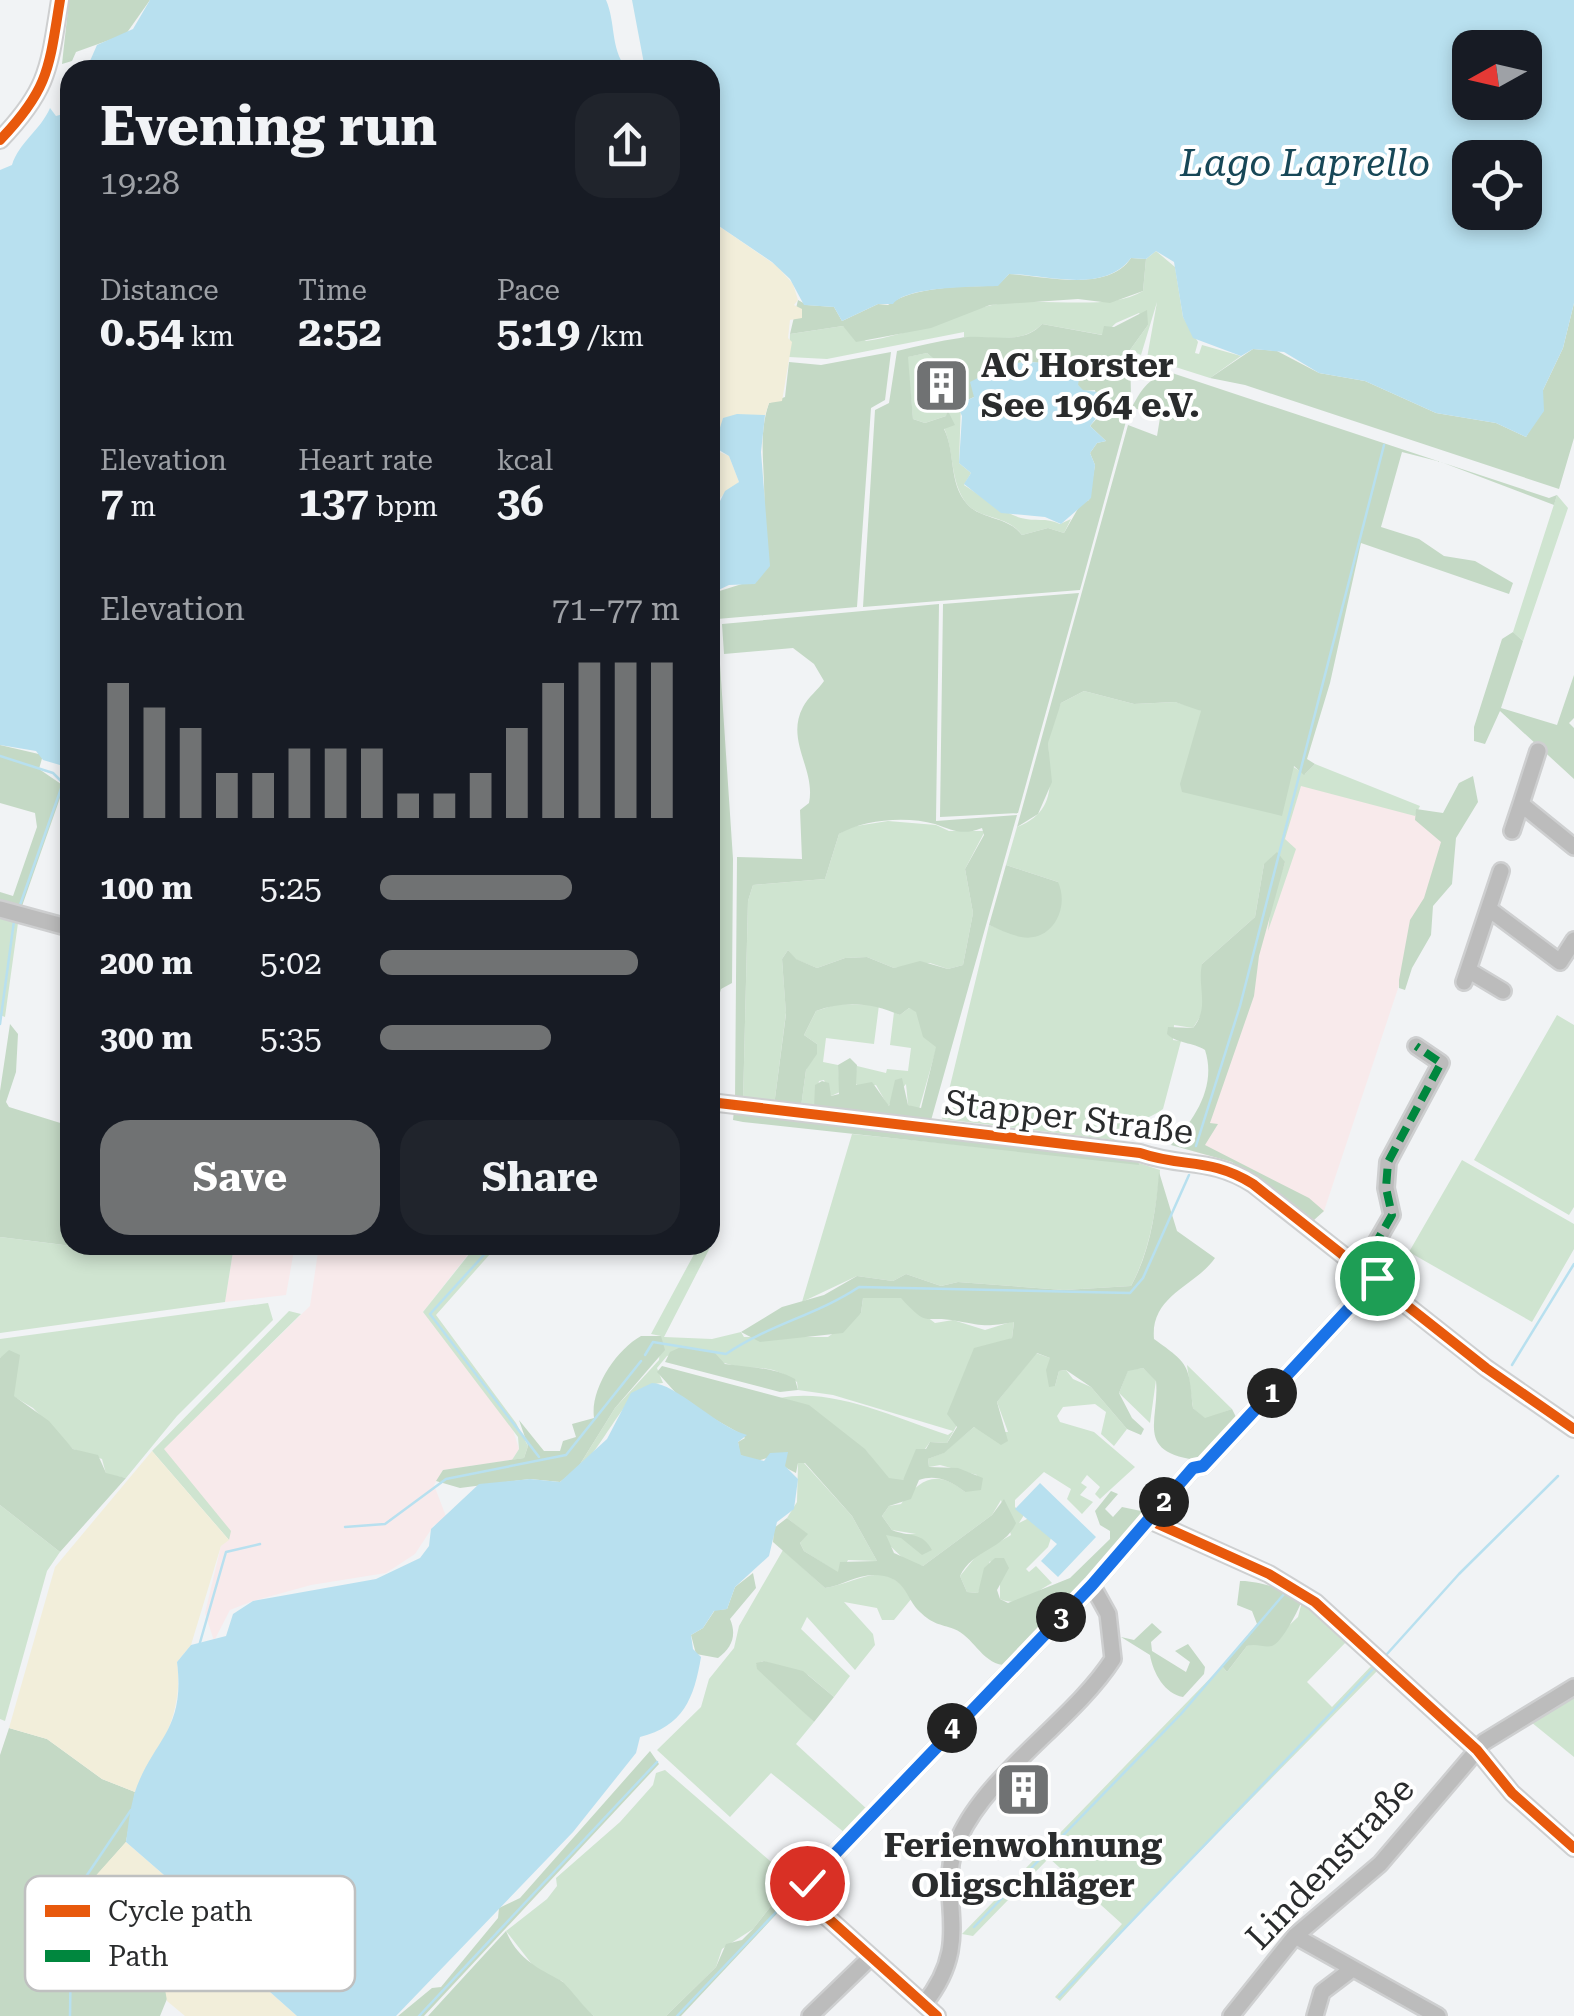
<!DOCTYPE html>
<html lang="en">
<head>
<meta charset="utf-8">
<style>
	body { margin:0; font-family:"Roboto Serif",serif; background:#20242c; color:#f1f3f6; height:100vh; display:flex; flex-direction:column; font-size:38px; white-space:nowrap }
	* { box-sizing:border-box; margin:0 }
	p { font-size:32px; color:#9ea1a6 }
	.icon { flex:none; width:55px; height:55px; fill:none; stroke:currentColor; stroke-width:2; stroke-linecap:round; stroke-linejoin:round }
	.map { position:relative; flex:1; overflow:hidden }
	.side { position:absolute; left:60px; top:60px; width:660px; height:1195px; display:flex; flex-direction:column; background:#171b24; border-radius:30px; box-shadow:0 5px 15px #0003 }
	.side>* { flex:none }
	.needle { width:65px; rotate:262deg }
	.fabs { position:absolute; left:1452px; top:30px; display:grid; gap:20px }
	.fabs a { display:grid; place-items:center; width:90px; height:90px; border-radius:20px; background:#171b24; box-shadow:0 5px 15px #0003; font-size:50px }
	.pin { position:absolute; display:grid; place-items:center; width:85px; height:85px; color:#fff; margin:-42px; border:5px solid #fff; border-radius:50%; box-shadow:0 2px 10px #0007 }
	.km { position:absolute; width:50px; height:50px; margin:-25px; border-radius:50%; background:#222; color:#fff; font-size:28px; line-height:50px; text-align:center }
	.round { display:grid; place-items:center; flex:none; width:105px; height:105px; border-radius:30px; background:#20242c }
	.head { display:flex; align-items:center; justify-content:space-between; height:170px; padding:0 40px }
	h1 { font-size:55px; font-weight:700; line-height:75px }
	.metrics { display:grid; grid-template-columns:repeat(3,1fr); gap:15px; height:170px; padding:10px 40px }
	.metrics div { display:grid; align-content:center }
	.metrics b { font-size:42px; font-weight:700 }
	.metrics small { font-size:28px; font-weight:400 }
	.metrics p { font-size:28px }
	.chart { height:280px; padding:20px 40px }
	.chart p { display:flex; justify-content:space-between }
	.chart svg { width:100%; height:180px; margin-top:10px; stroke:#707273; stroke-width:6 }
	.cta { display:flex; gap:20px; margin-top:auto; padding:20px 40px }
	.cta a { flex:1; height:115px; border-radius:30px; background:#707273; color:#fff; font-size:40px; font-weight:700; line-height:115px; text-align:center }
	.cta a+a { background:#20242c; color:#f1f3f6 }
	ul { padding:0 40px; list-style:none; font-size:32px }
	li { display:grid; grid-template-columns:160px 120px 1fr; align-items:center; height:75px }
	li i { height:25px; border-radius:12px; background:#707273 }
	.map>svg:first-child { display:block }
	.commercial { fill:#f8eaeb }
	.green { fill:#cfe4d0 }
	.forest { fill:#c4d9c5; fill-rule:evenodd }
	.sand { fill:#f2eeda }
	.water { fill:#b8e0ef; fill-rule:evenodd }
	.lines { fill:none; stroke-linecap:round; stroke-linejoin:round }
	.stream { stroke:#b8e0ef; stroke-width:2.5 }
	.minor-casing { stroke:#cecfd0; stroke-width:20 }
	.minor { stroke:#bcbcbc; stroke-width:15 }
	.quiet { stroke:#00873e; stroke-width:8; stroke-dasharray:15 8; stroke-linecap:butt }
	.cycleway-casing { stroke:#fff; stroke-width:16 }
	.cycleway { stroke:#e8590c; stroke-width:10 }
	.route-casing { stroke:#fff; stroke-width:20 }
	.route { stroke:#1a73e8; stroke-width:12 }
	.labels { text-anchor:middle; stroke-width:8; stroke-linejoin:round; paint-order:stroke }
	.poi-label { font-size:35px; font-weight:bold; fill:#2a2c2d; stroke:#fff; text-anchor:start }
	.street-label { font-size:35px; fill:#2a2c2d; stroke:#fff }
	.water-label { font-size:38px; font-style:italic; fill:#174757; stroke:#fff }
	.key { fill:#fff; stroke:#bfc0c0; stroke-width:2.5 }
	.key-label { font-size:28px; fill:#2a2c2d }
</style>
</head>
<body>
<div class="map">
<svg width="1574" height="2016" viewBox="0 0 1574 2016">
	<rect width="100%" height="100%" fill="#f1f3f5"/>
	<path class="commercial" d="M1304,775l148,51 -128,385 -10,9 -82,-58 -40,-11z
		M234,1245h61l-9,50 -61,7z
		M319,1245l155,2 -51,65 90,118 6,19 -7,11 -69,10 -9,15 13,34 -13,6 -19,29 -29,19 -75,12 -58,16 -23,9 -16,31 -9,-28 16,-67 8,-7 -66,-90 147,-143z"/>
	<path class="green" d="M1156,251l19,16 8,50 15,25 -3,11 4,1 3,-9 39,11 -31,22 -63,-20 10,-56 -16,53 -11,-5 18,-25 -9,-12 -23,10 -13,12 -61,-11c-19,21 -53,12 -78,13v-5l-137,27 -38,-2 1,-23 53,-8 23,15c43,-6 84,-26 126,-36 44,-10 114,8 151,-14l3,-32z
		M927,353l33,28 -8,18 9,4 -2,60 12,10 -7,12c19,12 34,25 57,33 14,4 25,-1 39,6l11,-5 -7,14 -16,-5 -26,7c-14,-20 -41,-15 -55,-31 -18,-23 -12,-51 -23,-76l4,-3 -1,-15 -1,6 -21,7 -12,-4 -6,-62z
		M1557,495l11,13 -45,133 -10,-9z
		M1084,691l50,13 41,-2 21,6 109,66 10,-10 105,42 -5,10 -114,-30 -16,53 11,10 -28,82 3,-26 14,-43 -21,2 -9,53 -53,47 1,48 -10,16 -19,-3 -1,15 8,1 -18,68c-22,16 -28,5 -49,31l-172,-21 47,-194 34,12 35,-55 -52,-17 11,-38c43,-16 32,-51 31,-84 0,-13 8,-28 13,-40z
		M888,821l48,4 13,6h36l-20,38 8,44 -10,52 -15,4 -18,-6 -36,5 -27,-11 -22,1 -28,10 -22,-9 -7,-9 -6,9 4,54 -12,93 -31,-3 5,-202 5,-16 72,-6 14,-45 11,-7z
		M0,914l18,9 -13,94 -5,-2z
		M838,1004l41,1 -5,39 -48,-6 -3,24 15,3 2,27 -9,4 -7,-16 -5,1 -5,27 -13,-1 5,-37 11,-26 -13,-9 12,-24z
		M909,1008l7,3 21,35 -18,63 -11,-4 -2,-21 -18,22 -12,-21 -16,3 -6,-6 3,-16 29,7 1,-4 21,2 3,-23 -21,-3 4,-33 6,3z
		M1557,1015l17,10v182l-5,8 -95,-55z
		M852,1134l287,29 21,7c-4,39 -10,81 -29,116l-67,4 -106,-8 -17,4 -35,-12 -13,7 -36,-5 -55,26z
		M1462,1160l112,64v25l-42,73 -123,-70z
		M710,1234l6,2 -52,101 48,2 29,-7 3,5h84l33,-24 2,-15 38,-1 34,26 18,-3 32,10 29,-9 -2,17 -9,4 -56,101 -17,-1 -27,38c-19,4 -26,-15 -35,-27 -6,-7 -14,-9 -21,-14 -33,-26 -25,-27 -67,-41 54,-11 117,21 168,37l5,-4 -120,-36 -35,-5 -1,-8c-32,-22 -40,-9 -69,-18 -12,-3 -26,-11 -37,-15l-24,7 -10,12 6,15c-38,0 -56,64 -86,86l38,-61 44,-48 2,-24 -10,-2 48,-89h11z
		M0,1237l72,9 162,-1 -9,57 -225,31z
		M468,1245h30l-62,70 80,108 12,23 -4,12 -12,2 7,-11 -1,-12 -95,-125 51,-64z
		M268,1303l5,17 -96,96 -51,62 -20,-4 -4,-15 -29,-10 -40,-41 -20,-12 -9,-40 -4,2v-19z
		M289,1311l12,3 -137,135 67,82 -2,9 -77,-89z
		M1036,1353l14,5 5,28 4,-15 7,-1 7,9 18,8 36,42 -13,17 -13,-12 5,-22 -11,-8 -32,3 -6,9 3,6 34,10 41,35 -35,32 -5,-5 5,-7 -13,-12 -6,8 6,4 -7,8 13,7 -11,12 -15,-15 4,-10 -27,-17 -29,28v7l9,8 -5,8 10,-5 22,20 -3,9 -22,22 3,3 7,-6 16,17c-17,9 -32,25 -52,16v-18l-10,-20 -12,32 -11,-1 -7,-16 17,-21 34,-20 -10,-35 -9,15 -69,51 -15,-3 -22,-21v-8h30l-24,-4 -10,-14 7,-10 12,-2c20,-26 36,-35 64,-12l12,-17 -37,-10 -11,2 -1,-8 15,-6 31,-26 12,5h22l-11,-30z
		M1187,1365l45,44 -27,10 -12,-11z
		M1143,1368l13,12 -6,43 -31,-30 9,-23z
		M798,1463h6l48,53 25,45 -29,-1 -8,14 -36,-23 -4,-8 7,-9 -20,-16 10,-16z
		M0,1505l60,47 -13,19 -42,150 -5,-2z
		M783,1550l42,38c35,-5 59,-32 87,10l-18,22h-12l-5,-12 -33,-6 29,32 2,11 -20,25 -48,-53 -6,12 49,47 -16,21 -26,-22 -45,-14 -7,3 58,58 -18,22 72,66 -23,23 -74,-60 -41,44 -73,-67 44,-43 8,-28 25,-31 5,-22z
		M1303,1598l44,43 -40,41 25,25 42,-44 5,6 -236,240 -83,92 -5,-4 67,-73 -73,-66 -76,78 -11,-2 260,-268 5,6 20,-26 33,-12 18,-17z
		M1574,1697v60l-43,-35z
		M665,1770l112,97 9,20 -33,42 -31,20 -6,18 -50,49h-72l-19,-15 -13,-20 -24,-9 -32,-41 41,-32 10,-13 -1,-8 64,-56 33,-37 3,-12z"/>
	<path class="forest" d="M69,0h81l-24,34 -50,18 -4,9 -10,3z
		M1131,258l15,1 -3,32 -33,12 -32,-4 -88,6 -59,23 -75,14 -13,-16 -53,8 8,-34 9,5 27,2 8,14 36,-17 10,1c25,-19 78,-19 109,-19l12,-12c35,2 99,19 122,-16z
		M1574,303v135l-15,51 -314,-104 -35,-7 43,-29 24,2 42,22 46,8 71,32 60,10 30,14 17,-32v-15l20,-42z
		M1147,310l1,15 -18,25 1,46 -6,29 -45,165 -217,17 12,-197 14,-7 8,-52c21,-5 42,-10 63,-13 26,-5 62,9 82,-14l60,11 2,-9 10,1zM927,353l32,28 -10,17 12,5 13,-6c2,-20 12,-27 30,-33l6,9 7,-3v-7c30,-4 49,6 66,28l12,-1 4,26 -9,10 16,15 -9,2 -7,10 5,12 -6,35 -9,5 -16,28 -16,-5 -26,7c-14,-19 -41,-15 -55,-31 -19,-22 -11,-51 -23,-75l11,-4 -8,-16 -1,7 -21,7 -12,-4 -5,-62z
		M891,352l-6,48 -14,8 -14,199 -140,12 16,240 -1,124 -11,6 -11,39v-434l35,-11c6,-24 18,-52 19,-77 2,-35 -7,-68 5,-103l16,-6 4,-35 32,3z
		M1172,373l377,125 8,-3 -3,10 -113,-43 -39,-10 -21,75 38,12 25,17 31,5 38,22 -4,11 -148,-51 -31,140 -23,76 8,5 -11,11 -10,-9 -12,50 -100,-24 -2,-8 21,-73 -26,-9 -41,2 -50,-13 -23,12 -13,40 4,39 -14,32 -21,13 111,-402 29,11 3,-18 -28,-11c11,-20 17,-30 40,-34z
		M1079,593l-61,220 -78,4 3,-213z
		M939,604l-3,217 81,-6 -87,309 -116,-16 1,-23 7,-4 7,2 2,13 8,-2 -1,-29 12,-7 7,7 -1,20 16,-3 17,24 6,-26 7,-2 6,27 13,3 15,-61 -13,-10 -7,-25 -7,-4 -9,7c-27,-12 -56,-15 -84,-4l-12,24 13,9v10l-11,16 -5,37 -27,-1 12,-92 -4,-55 6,-9 8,9 21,9 28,-10 22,-1 27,11 26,-7 28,8 15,-4 10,-52 -8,-44 19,-34 -2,-7c-20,8 -29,2 -47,-4 -28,-8 -71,-5 -96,10l-14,45 -72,6 -5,16 -5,202 -8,-2 2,-244 65,2 -2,-49 9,-7c7,-34 -24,-62 -6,-96 5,-10 15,-17 21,-26l-10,-17 -21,-16 -69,6 -2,-30z
		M1513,632l10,9 -22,67 56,17 17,-50v43l-5,5 5,5v51l-74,-68 -15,33 -11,-3v-14l28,-88z
		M0,745l43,10 -4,14 22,15 -1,14 -39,111 -21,-6v-11l13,4 24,-69 -2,-14 -35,-10z
		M1473,776l5,26 -22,36 -4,46 -19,22 -2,29 -19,33 -7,22 -6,-2v-8l11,-60 14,-22 17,-56 -26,-22 1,-11 27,4 16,-30z
		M1277,852l8,10 -26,94 -5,40 -44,127 8,1 -13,21 104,53 15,13 -10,9 -82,-58 -61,-17c23,-25 46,-58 34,-95 -12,-8 -28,-6 -38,-16l1,-7 25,1c17,-20 4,-41 9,-64l53,-47 9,-53z
		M1006,865l52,17c12,26 -6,61 -37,55 -11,-2 -22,-8 -32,-12z
		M10,1024l8,10 -2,38 -10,30 3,5 61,19 2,120 -72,-9v-146z
		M734,1110l404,50 1,5 -396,-43 -10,-2z
		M1159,1172l18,59 38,27c-19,28 -65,37 -61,81 35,25 35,25 39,69l12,10 27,-9 4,8 -40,43c-62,-8 -36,-41 -40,-79l-13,-13 -15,3 -9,22 13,25 12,11 -3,6 -14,-6 -36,-42 -25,-17 -7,1 -4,15 -6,1 -3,-17 4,-12 -13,-5 -40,49 11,39 -7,4 -27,-18 -30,26 -16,6 1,8 29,1 25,10 -2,12 -16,2c-14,-11 -29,-18 -46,-12l-8,19 -22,7 -7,10 10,14c16,7 30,1 40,20l-10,5 -21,-17 -15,-3 8,18 29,13 69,-51 12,-16 12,24c-11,26 -44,27 -56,53l7,16 11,1 6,-25 11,-10h9l5,10 -12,22 3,9 8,4 62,-25 40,-39v-8l-10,-6 -5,-14 16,-20 7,3 -13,15 8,8 9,-10 19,4 6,7 -144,147c-22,-3 -30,-29 -49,-36 -14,-5 -22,-5 -34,-17 -14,-13 -13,-31 -36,-36 -24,-5 -38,9 -59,12l-52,-46 1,-14 13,-10 21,16 -8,9 4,8 34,21 2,-10 37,-1 -25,-45 -47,-53h-7l-2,10 -29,-15 -10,3 -17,-6 -2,-13 7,-4 -4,-4 -57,-32 -27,-30 5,-6 147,39 56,44 24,29 14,2 13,-31h10l4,-7 17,1 10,-16 -10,-13 27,-66 38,-10 2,-16c-28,5 -29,4 -57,-1 -34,-7 -27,9 -56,-23h-38l-2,15 -18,20 -83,9 -19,-10 41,-25 42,-12 33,-19 36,5 13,-7 35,12 17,-4 106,8 67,-4c19,-34 25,-75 28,-114z
		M641,1336h20l4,14 -50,58 -38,61 -17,13 -30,-3 -70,9 -24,-7 7,-11 81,-12 4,-12 -9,-26 25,31h16l3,-10 13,-4 -4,-13 22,-6c-4,-29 22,-68 47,-82z
		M683,1346l31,6 11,12c26,4 45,2 70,15l3,11 -18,2 -115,-30 5,-10z
		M9,1350l11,5 -6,41 35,25 24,28 25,6 8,18 20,5 -66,74 -60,-47v-147z
		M753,1573l3,15 -26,31c7,16 2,29 -12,39l-22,-4 -5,-19 12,-7 12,-18 12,-1 8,-22z
		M1240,1581c16,-1 50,10 63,17 -4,11 -21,45 -31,48 -8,2 -16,-3 -25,0l-20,26 -5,-6 35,-42 -5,-13 -15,-6z
		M1152,1623l10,9 -11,10 1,9 34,21 4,-10 -15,-11 13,-7 17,23 -1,7 -21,23c-18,-3 -30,-24 -33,-42l-29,-18 13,3z
		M764,1661l39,10 31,26 -20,25 -57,-53 -1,-6z
		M9,1728l38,11 55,40 33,13 -9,50 -52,59 -2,19 43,24 25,4 29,46 -9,22h-160v-261z
		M650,1751l9,13 -235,252h-26l34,-28 9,-1 57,-69 1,-10 21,-10z
		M777,1867l23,22 -119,127h-15l50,-49 10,-23 16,-4 11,-11 33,-42z
		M506,1931c11,27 31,37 54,49 7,4 24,28 34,36h-166z"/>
	<path class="sand" d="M710,220l67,46 16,18 5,16 -4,5 8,4v9l-12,2 -2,18 4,4 -10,59 -13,2 -4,12 -42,3 -6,33 12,5 10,26 -28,23z
		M152,1451l77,89 -8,6 -30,99 -14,17c7,51 -17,87 -42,130l-33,-13 -55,-40 -38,-11 46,-161z
		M126,1842l91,79 9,32 71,63h-112l-18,-15 -3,-18 -24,-35 -25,-4 -43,-24 1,-19z"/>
	<path class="water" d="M150,0h456c10,23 4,47 20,68l-540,2 11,-25 36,-16z
		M632,0h942v303l-11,45 -20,42 1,21 -18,26 -30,-14 -60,-10 -71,-32 -46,-8 -35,-21 -31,-3 -12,7 -48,-18 -10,-21 -9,-55 -18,-11 -10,8 -15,-1c-27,36 -84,17 -122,16l-11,12c-25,1 -91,0 -105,18h-15l-36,17 -8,-14 -30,-2 -14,-26 -18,-17 -62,-42v-150l-65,-1zM1470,48h55v54h-55zM1470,158h55v54h-55z
		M50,108l6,8 14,-4v656l-27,-8 -7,-9 -36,-6v-575l12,-5c7,-23 28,-34 38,-57z
		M1025,362l29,1 26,11 -2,11 5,5 14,2 -3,13 6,8 -10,13 16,15 -9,2 -7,10 5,12 -4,33 -30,26 -16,-7 -44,-4 -37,-29 7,-11 -12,-10 3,-47 -5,-11 17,-8 -4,-15 35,-18 1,6 9,3 2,-10z
		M737,414l28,1 -4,37 9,114 -15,18 -26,1 -19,9v-90l9,-1 6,-12 14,-9 -10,-26 -15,-9 9,-29z
		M652,1383c23,0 65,44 95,52l-9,7 3,13 23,6 6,-8 18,-1 -3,14 13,13 -4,30 -17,13 -8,34 -34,31 -8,22 -13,2 -11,17 -12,7 2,14 8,8c-7,42 -18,69 -61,80l-4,16 -63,79 -177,184h-99l-71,-63 -9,-32 -91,-79c2,-16 4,-32 8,-47 17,-55 52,-62 43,-133l14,-17 35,-9 7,-22 20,-13 123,-22 44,-21 9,-12 2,-17 48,-45 51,-5 30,3 47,-43 24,-46z
		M1040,1483l56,54 -38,40 -17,-16 16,-17 -42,-35z"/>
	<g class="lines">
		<path class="stream" d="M0,756l53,17 10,10 -43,122
			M0,1024l14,-103
			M1196,1146l44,-140 144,-561
			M493,1245l-63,69 109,143
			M645,1355l8,-13 73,12c42,-29 91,-39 133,-67l271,6 13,-15 46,-103
			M1512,1365l62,-101
			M345,1527l40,-3 61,-45 120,-24 75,-94
			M199,1646l27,-94 34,-8
			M1387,1654l72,-80 99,-98
			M974,1927l207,-213 104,-121
			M72,1936l11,-55 48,-71
			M1059,1997l317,-331
			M70,2016l1,-70
			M419,2016l238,-254
			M677,2016l122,-128"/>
		<defs>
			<path id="minor" d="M0,140c49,-51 49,-72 60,-140
				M1521,804l17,-53
				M1512,831l9,-27 53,43
				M0,909l70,19
				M1489,909l71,53 14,-22
				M1468,970l35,21
				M1464,982l37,-111
				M710,1102l430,51c43,15 70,4 113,31l233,184 88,61
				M1362,1267l30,-52 -6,-27 2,-26 53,-99 -25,-17
				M1149,1520l120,54 46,28 162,148 35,43 62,55
				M1295,1936l143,80
				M924,2004c54,-67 8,-108 35,-166 29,-65 115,-118 154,-179l-5,-45 -16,-29
				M810,2016l61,-59
				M937,2016l-128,-115 -2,-18 285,-298 101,-117 10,-2 174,-188
				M1231,2016l64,-80 85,-72 104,-122 90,-55
				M1315,2016l7,-24 29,-22"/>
		</defs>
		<use href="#minor" class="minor-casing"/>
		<use href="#minor" class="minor"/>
		<path class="quiet" d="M1362,1267l30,-52 -6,-27 2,-26 53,-99 -25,-17"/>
		<defs>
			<path id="cycleway" d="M0,140c49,-51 49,-72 60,-140
				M710,1102l430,51c43,15 70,4 113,31l233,184 88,61
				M1149,1520l120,54 46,28 162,148 35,43 62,55
				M937,2016l-128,-115 -2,-18 285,-298 101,-117 10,-2 174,-188"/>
		</defs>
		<use href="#cycleway" class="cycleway-casing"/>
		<use href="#cycleway" class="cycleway"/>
	</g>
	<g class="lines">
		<defs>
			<path id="route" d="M807,1883l285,-298 101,-117 10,-2 174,-188"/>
		</defs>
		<use href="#route" class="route-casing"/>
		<use href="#route" class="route"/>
	</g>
	<defs>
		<symbol id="building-square" viewBox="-11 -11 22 22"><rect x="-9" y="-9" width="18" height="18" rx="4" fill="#707273" stroke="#fff"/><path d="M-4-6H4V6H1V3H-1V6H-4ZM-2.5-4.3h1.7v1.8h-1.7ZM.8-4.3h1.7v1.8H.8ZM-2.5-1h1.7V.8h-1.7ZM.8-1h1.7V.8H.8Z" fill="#fff"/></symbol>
	</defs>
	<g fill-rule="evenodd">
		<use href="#building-square" x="910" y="354" width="63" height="63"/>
		<use href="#building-square" x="992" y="1758" width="63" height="63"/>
	</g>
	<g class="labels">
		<g class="poi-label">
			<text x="981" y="377">AC Horster<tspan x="981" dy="40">See 1964 e.V.</tspan></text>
			<text x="1023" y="1857" text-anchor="middle">Ferienwohnung<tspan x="1023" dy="40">Oligschläger</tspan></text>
		</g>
		<g class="street-label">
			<text transform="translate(1069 1117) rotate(7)" y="12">Stapper Straße</text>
			<text transform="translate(1330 1863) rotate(-46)" y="12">Lindenstraße</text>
		</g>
		<g class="water-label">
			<text x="1305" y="176">Lago Laprello</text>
		</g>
	</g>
	<rect x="25" y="1876" width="330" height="115" rx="15" class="key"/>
	<rect x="45" y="1905" width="45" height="12" fill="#e8590c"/>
	<rect x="45" y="1950" width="45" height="12" fill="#00873e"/>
	<g class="key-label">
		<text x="108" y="1921">Cycle path</text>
		<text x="108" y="1966">Path</text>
	</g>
</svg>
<div class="fabs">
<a><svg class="needle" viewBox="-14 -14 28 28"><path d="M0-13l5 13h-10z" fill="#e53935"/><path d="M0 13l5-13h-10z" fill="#9ea1a6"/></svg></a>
<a><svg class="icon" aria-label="locate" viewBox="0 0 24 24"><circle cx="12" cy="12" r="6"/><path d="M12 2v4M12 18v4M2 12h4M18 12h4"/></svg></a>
</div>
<div class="pin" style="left:1377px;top:1278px;background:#1e9e55"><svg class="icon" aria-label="arrive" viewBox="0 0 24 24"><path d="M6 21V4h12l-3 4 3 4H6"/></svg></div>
<div class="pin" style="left:807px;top:1883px;background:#d93025"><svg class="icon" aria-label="check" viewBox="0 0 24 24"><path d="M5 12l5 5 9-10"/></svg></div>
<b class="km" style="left:1272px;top:1393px">1</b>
<b class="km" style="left:1164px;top:1502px">2</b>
<b class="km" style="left:1061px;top:1617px">3</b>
<b class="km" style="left:952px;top:1728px">4</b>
<section class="side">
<div class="head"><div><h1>Evening run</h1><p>19:28</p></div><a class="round"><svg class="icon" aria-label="share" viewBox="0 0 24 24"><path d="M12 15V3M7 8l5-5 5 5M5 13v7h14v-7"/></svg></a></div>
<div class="metrics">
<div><p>Distance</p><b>0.54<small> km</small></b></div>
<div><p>Time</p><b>2:52</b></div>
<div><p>Pace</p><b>5:19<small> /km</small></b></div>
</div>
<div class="metrics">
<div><p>Elevation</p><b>7<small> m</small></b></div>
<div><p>Heart rate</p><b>137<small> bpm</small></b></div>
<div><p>kcal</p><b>36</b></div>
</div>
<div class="chart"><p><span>Elevation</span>71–77 m</p>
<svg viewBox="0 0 160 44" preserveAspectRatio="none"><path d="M5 44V11M15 44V17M25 44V22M35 44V33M45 44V33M55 44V27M65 44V27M75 44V27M85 44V38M95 44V38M105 44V33M115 44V22M125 44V11M135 44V6M145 44V6M155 44V6"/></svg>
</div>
<ul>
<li><b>100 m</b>5:25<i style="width:64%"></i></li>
<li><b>200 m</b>5:02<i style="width:86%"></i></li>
<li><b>300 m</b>5:35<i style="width:57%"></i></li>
</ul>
<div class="cta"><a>Save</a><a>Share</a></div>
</section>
</div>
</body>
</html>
